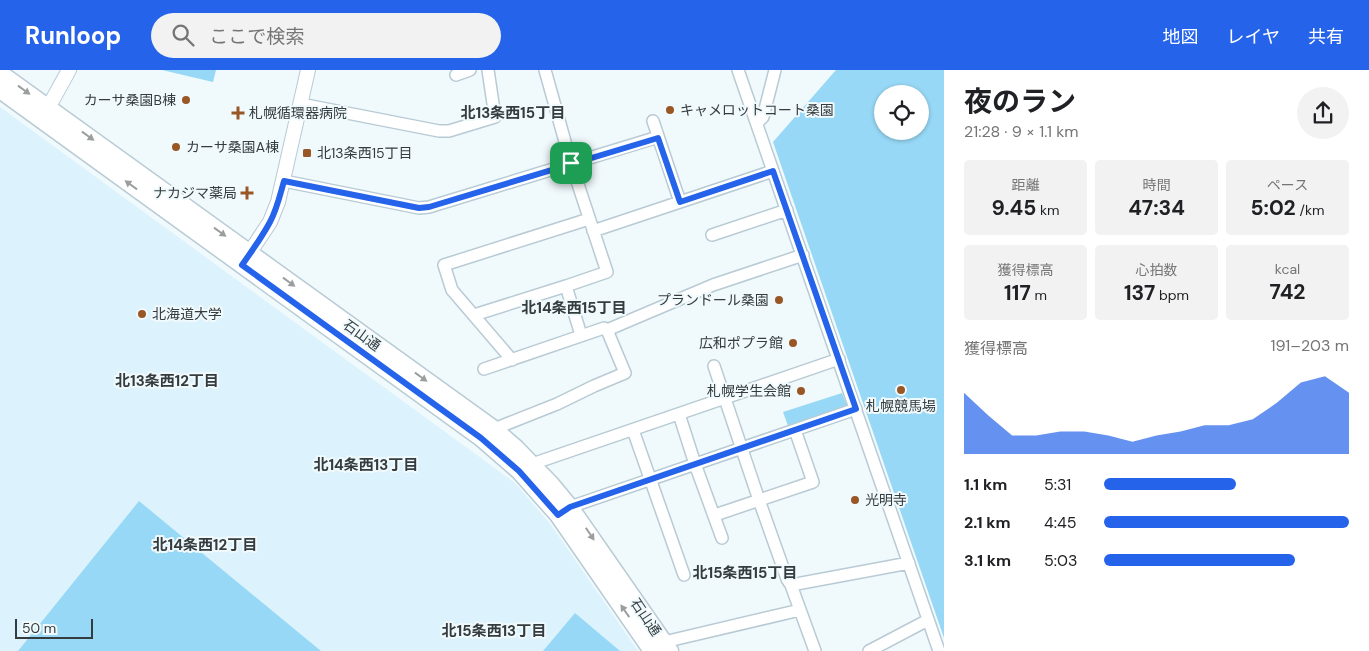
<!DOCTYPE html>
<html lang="ja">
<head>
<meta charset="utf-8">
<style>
	body { margin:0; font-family:"DM Sans","Noto Sans JP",sans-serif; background:#f2f2f2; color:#202124; height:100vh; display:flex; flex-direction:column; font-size:19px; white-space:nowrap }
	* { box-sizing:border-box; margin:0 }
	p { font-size:16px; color:#757577 }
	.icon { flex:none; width:28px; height:28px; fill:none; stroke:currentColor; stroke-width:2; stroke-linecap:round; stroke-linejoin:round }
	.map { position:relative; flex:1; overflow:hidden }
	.details { display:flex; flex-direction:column; background:#fff; width:425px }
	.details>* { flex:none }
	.fabs { position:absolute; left:874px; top:15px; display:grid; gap:10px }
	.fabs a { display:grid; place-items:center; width:55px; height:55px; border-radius:50%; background:#fff; box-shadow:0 1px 4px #0004; font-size:25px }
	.scale { position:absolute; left:15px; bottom:12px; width:78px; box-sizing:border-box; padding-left:5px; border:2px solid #343c3f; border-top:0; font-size:14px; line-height:18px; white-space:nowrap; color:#343c3f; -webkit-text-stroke:4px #f0f9fc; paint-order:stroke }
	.pin { position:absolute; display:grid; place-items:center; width:42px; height:42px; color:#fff; margin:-21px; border-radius:10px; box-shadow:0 2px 8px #0006 }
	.round { display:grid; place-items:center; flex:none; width:52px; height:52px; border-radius:26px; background:#f2f2f2 }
	.summary { display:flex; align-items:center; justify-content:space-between; height:85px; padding:0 20px }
	h1 { font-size:28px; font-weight:700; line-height:38px }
	.stats { display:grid; grid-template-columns:repeat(3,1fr); gap:8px; height:85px; padding:5px 20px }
	.stats div { display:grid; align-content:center; border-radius:5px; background:#f2f2f2; text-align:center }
	.stats b { font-size:21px; font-weight:700 }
	.stats small { font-size:14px; font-weight:400 }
	.stats p { font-size:14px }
	.chart { height:140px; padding:10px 20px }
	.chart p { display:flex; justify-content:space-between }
	.chart svg { width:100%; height:90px; margin-top:5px; fill:#2563eb; opacity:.7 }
	ul { padding:0 20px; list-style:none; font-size:16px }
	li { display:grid; grid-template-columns:80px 60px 1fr; align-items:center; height:38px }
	li i { height:12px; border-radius:6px; background:#2563eb }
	header { display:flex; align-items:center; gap:30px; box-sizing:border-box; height:70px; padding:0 25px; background:#2563eb; color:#fff }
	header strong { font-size:24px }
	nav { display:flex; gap:28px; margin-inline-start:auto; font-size:18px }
	.search { width:350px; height:45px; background:#f2f2f2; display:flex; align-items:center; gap:12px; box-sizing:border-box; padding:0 18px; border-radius:28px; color:#757577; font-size:19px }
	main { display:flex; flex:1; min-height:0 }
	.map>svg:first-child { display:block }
	.built { fill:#dcf3fd }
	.green { fill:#97d8f6; fill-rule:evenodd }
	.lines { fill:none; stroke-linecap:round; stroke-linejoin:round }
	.minor-casing { stroke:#b8cbd5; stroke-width:14 }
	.tertiary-casing { stroke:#b8cbd5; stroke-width:16 }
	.secondary-casing { stroke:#b8cbd5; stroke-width:19 }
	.minor { stroke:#fff; stroke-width:11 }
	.tertiary { stroke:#fff; stroke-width:14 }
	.secondary { stroke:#fff; stroke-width:16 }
	.oneway { fill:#9a9e9f }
	.route-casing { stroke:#fff; stroke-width:10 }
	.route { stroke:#2563eb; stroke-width:6 }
	.poi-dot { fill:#995725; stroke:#f0f9fc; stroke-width:2 }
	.labels { text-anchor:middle; stroke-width:4; stroke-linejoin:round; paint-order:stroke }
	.poi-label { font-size:14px; fill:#343c3f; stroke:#f0f9fc; text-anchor:start }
	.street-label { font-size:14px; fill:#343c3f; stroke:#f0f9fc }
	.neighbourhood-label { font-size:15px; font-weight:bold; fill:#343c3f; stroke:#f0f9fc }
</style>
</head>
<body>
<header>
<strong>Runloop</strong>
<div class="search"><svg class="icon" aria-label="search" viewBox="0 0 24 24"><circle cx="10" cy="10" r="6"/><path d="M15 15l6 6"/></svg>ここで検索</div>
<nav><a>地図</a><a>レイヤ</a><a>共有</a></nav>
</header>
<main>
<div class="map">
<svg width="944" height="581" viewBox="0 0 944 581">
	<rect width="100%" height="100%" fill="#f0f9fc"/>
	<path class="built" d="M0,37l515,376 36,42 87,126h-638z"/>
	<path class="green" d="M162,0h54l-3,12z
		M836,0h108v568l-171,-496zM882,24h38v37h-38z
		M842,323l5,13 -59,20 -5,-14z
		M139,431l182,150h-303z
		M575,543l45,38h-77z"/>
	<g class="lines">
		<defs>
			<path id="minor" d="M738,0l201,581
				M456,5l14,-5
				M301,34l138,27h10l46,-14 -7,-47
				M653,51l27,81
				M757,53l6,-6 12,-47
				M284,111l135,27 10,-1 229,-70
				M593,161l180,-60
				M712,165l75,-25
				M566,216l15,49
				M474,245l92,-29 41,-14 -36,-109 -26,-93
				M512,290l-60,-70 -8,-25 145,-46
				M714,296l45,134 28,79 4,6 24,66
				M484,299l120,-41 3,2 106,-45 90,-30
				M679,344l16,50 27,74
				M494,359l63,-25 37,-18 31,-13 -18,-43
				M633,360l51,145
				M532,394l307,-105
				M565,440l5,-3 286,-98
				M715,445l98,-33 -18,-52
				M791,515l118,-22
				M664,572l136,-32
				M869,581l59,-31"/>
			<path id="tertiary" d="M43,47l26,-47
				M244,191l26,-39 8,-20 30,-132"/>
			<path id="secondary" d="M0,3l494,356 22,19 35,36 19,23 100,144
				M0,20l481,348 38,33 39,44 94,136"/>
		</defs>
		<use href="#minor" class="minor-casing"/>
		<use href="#tertiary" class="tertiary-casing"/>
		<use href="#secondary" class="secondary-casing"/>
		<use href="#minor" class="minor"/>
		<use href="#tertiary" class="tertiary"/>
		<use href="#secondary" class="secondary"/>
	</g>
	<defs><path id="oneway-solid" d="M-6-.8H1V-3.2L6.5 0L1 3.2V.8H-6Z" transform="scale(1.25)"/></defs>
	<g class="oneway">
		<use href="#oneway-solid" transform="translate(24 20) rotate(36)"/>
		<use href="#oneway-solid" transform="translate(88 66) rotate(36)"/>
		<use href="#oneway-solid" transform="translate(131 115) rotate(-144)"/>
		<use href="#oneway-solid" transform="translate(220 162) rotate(36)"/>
		<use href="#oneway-solid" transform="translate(289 212) rotate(36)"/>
		<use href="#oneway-solid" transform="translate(421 307) rotate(36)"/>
		<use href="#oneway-solid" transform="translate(590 464) rotate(56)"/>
		<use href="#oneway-solid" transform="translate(625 541) rotate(-125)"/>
	</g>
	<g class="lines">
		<defs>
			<path id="route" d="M658,68l22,64 93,-31 83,238 -286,98 -12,8 -39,-44 -38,-33 -239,-173c10,-14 20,-28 28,-43 7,-13 10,-27 14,-41l135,27 10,-1z"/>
		</defs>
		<use href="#route" class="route-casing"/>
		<use href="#route" class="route"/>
	</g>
	<g class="poi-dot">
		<circle cx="186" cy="30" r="5"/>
		<circle cx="670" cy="40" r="5"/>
		<path d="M235.5 35.5h5v5h5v5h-5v5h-5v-5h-5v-5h5z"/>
		<circle cx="176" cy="77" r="5"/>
		<rect x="302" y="78" width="10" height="10" rx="2.5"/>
		<path d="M244.5 115.5h5v5h5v5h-5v5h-5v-5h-5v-5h5z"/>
		<circle cx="779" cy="230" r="5"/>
		<circle cx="142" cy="244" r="5"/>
		<circle cx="793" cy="273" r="5"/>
		<circle cx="901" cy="320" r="5"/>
		<circle cx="801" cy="321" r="5"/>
		<circle cx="855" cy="430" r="5"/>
	</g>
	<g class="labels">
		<g class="poi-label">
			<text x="176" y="35" text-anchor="end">カーサ桑園B棟</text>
			<text x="680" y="45">キャメロットコート桑園</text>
			<text x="249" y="48">札幌循環器病院</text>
			<text x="186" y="82">カーサ桑園A棟</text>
			<text x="317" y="88">北13条西15丁目</text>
			<text x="237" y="128" text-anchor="end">ナカジマ薬局</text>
			<text x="769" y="235" text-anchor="end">プランドール桑園</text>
			<text x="152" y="249">北海道大学</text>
			<text x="783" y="278" text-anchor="end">広和ポプラ館</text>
			<text x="791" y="326" text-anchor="end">札幌学生会館</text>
			<text x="901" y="341" text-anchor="middle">札幌競馬場</text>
			<text x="865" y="435">光明寺</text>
		</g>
		<g class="street-label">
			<text transform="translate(362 265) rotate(36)" y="5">石山通</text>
			<text transform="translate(646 547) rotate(56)" y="5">石山通</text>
		</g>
		<g class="neighbourhood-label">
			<text x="513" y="48">北13条西15丁目</text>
			<text x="574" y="243">北14条西15丁目</text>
			<text x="167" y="316">北13条西12丁目</text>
			<text x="366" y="400">北14条西13丁目</text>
			<text x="205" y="480">北14条西12丁目</text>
			<text x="745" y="508">北15条西15丁目</text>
			<text x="494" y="566">北15条西13丁目</text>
		</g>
	</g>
</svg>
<div class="fabs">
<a><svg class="icon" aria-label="locate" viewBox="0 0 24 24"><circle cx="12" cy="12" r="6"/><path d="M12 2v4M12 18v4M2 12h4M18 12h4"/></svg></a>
</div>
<div class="scale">50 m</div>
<div class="pin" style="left:571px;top:93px;background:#1e9e55"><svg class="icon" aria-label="arrive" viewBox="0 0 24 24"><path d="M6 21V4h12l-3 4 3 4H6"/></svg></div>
</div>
<section class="details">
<div class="summary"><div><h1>夜のラン</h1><p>21:28 · 9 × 1.1 km</p></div><a class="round"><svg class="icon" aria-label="share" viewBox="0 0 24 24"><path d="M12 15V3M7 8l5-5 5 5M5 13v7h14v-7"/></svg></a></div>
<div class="stats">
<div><p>距離</p><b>9.45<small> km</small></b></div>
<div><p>時間</p><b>47:34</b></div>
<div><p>ペース</p><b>5:02<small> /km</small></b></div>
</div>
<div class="stats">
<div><p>獲得標高</p><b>117<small> m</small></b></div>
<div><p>心拍数</p><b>137<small> bpm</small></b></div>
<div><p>kcal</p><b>742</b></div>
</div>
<div class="chart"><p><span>獲得標高</span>191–203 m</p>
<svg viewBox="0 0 160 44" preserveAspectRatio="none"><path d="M0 44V14L10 25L20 35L30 35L40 33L50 33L60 35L70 38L80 35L90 33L100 30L110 30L120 27L130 19L140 9L150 6L160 14V44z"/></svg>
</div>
<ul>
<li><b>1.1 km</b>5:31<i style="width:54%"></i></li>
<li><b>2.1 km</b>4:45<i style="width:100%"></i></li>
<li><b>3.1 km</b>5:03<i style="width:78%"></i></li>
</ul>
</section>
</main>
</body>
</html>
